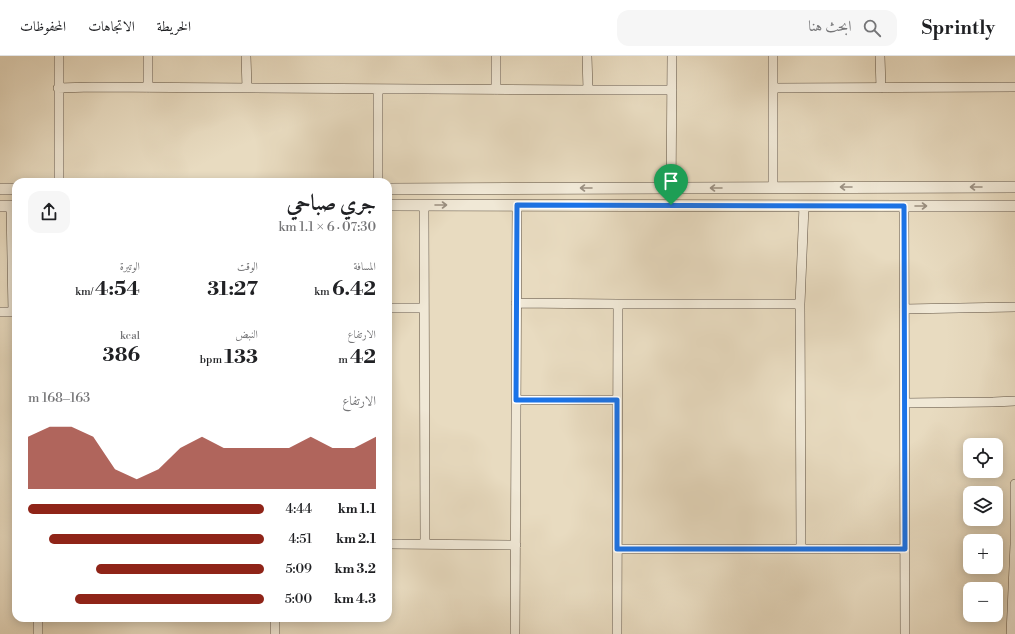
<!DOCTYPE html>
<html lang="ar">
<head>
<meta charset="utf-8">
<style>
	body { margin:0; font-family:"Libre Bodoni",Amiri,serif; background:#f6f6f6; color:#202124; direction:rtl; height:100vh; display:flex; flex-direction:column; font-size:15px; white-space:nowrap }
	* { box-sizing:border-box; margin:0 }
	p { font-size:13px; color:#757577 }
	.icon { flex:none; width:22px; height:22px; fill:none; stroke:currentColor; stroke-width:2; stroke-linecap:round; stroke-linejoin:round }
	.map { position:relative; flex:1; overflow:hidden; direction:ltr }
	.panel { position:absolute; left:12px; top:122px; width:380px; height:444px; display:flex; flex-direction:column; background:#fff; border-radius:12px; box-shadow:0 2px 10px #0003; direction:rtl }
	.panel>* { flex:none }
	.tools { position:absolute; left:963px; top:382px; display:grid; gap:8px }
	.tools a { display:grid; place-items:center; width:40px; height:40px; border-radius:8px; background:#fff; box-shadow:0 2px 10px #0003; font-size:20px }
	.pin { position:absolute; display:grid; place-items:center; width:34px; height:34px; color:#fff; margin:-41px -17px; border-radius:50% 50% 50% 0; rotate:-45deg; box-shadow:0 0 4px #0007 }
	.pin .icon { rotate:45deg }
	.round { display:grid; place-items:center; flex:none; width:42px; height:42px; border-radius:12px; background:#f6f6f6 }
	.overview { display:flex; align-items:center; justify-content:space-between; height:68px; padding:0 16px }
	h1 { font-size:22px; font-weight:800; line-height:30px }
	.figures { display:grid; grid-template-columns:repeat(3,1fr); gap:6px; height:68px; padding:4px 16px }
	.figures div { display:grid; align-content:center }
	.figures b { font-size:20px; font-weight:800 }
	.figures small { font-size:11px; font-weight:400 }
	.figures p { font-size:11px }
	.chart { height:112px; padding:8px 16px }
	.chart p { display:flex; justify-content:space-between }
	.chart svg { width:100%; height:72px; margin-top:4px; fill:#8f2418; opacity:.7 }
	ul { padding:0 16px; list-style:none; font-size:13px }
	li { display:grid; grid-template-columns:64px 48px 1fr; align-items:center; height:30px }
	li i { height:10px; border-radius:5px; background:#8f2418 }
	header { display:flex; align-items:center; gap:24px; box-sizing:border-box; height:56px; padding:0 20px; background:#fff; border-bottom:1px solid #e0e0e0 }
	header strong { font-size:19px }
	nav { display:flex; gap:22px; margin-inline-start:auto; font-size:14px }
	.search { width:280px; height:36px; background:#f6f6f6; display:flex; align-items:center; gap:10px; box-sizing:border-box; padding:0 14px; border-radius:12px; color:#757577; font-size:15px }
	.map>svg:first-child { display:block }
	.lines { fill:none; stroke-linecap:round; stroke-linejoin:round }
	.minor-casing { stroke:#5e5142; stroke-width:10 }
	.tertiary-casing { stroke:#5e5142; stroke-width:12 }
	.minor { stroke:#f0e8d6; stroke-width:9 }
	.tertiary { stroke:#f0e8d6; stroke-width:11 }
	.oneway { stroke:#9a8f80 }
	.route-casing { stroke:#fff; stroke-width:8 }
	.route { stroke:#1a73e8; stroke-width:5 }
</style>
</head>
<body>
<header>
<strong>Sprintly</strong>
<div class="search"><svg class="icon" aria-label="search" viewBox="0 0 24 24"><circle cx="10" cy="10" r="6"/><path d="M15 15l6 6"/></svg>ابحث هنا</div>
<nav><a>الخريطة</a><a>الاتجاهات</a><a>المحفوظات</a></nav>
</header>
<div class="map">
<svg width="1015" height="578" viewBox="0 0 1015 578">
	<rect width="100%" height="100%" fill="#e8dbc0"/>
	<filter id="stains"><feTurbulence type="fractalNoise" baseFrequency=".005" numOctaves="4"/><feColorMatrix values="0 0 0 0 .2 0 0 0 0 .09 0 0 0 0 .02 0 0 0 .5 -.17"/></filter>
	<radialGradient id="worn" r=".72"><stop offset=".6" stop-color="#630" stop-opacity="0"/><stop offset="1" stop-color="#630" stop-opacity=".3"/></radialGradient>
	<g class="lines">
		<defs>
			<path id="minor" d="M59,0v126
				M246,0l1,32
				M496,0v34
				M587,0l1,34
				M880,0l1,32
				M58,32l34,-1 496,3h84
				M148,32v-32
				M773,32l242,-1
				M378,33v93
				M773,132v-132
				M424,149l1,339
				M671,149l1,-149
				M11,150l2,106
				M904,150l1,428
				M516,247l102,1h182
				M388,252h36
				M904,253l111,-2
				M0,256h16
				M516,344h101
				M905,347l88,-1 22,-1
				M1015,428v60
				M388,488l128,1
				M617,493h288
				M801,493l-1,-245 4,-98
				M38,562v16
				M275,562v16
				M515,578l2,-429
				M617,578l1,-330
				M1011,578l4,-90"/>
			<path id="tertiary" d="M0,133h16
				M388,133l627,-2
				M388,149l516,1h111
				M0,150h16"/>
		</defs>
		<use href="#minor" class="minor-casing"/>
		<use href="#tertiary" class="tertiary-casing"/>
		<use href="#minor" class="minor"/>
		<use href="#tertiary" class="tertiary"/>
	</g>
	<defs><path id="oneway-shaft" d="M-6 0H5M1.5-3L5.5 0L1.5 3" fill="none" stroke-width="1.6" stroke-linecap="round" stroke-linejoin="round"/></defs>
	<g class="oneway">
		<use href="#oneway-shaft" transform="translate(846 131) rotate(180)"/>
		<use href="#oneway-shaft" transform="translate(976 131) rotate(180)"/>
		<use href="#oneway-shaft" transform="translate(586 132) rotate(180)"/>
		<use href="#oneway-shaft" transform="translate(716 132) rotate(180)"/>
		<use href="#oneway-shaft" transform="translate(441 149)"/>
		<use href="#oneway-shaft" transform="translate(921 150)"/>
	</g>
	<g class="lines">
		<defs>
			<path id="route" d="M517,149l387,1 1,343h-288v-149h-101z"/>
		</defs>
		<use href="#route" class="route-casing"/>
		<use href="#route" class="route"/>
	</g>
	<rect width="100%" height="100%" filter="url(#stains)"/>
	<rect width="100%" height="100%" fill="url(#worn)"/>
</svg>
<div class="tools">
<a><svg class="icon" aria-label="locate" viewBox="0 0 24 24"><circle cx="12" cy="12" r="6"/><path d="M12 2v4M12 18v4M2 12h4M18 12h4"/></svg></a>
<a><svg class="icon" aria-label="layers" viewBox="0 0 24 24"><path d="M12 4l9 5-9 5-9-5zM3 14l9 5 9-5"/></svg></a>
<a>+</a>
<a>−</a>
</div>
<div class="pin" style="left:671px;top:149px;background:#1e9e55"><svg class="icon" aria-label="arrive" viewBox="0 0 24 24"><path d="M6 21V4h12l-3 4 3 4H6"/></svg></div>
<section class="panel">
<div class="overview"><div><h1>جري صباحي</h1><p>07:30 · 6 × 1.1 km</p></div><a class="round"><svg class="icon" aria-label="share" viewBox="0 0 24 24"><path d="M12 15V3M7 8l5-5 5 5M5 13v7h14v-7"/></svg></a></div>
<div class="figures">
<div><p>المسافة</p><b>6.42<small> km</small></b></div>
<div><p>الوقت</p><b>31:27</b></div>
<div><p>الوتيرة</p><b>4:54<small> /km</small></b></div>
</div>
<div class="figures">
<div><p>الارتفاع</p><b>42<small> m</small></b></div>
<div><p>النبض</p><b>133<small> bpm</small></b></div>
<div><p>kcal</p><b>386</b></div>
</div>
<div class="chart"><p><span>الارتفاع</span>163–168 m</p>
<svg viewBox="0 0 160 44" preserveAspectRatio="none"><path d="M0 44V12L10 6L20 6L30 12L40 32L50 38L60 32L70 19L80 12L90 19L100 19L110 19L120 19L130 12L140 19L150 19L160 12V44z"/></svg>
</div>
<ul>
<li><b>1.1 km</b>4:44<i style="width:100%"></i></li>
<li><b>2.1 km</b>4:51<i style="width:91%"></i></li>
<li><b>3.2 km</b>5:09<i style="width:71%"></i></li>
<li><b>4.3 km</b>5:00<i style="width:80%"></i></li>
</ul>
</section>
</div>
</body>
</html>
